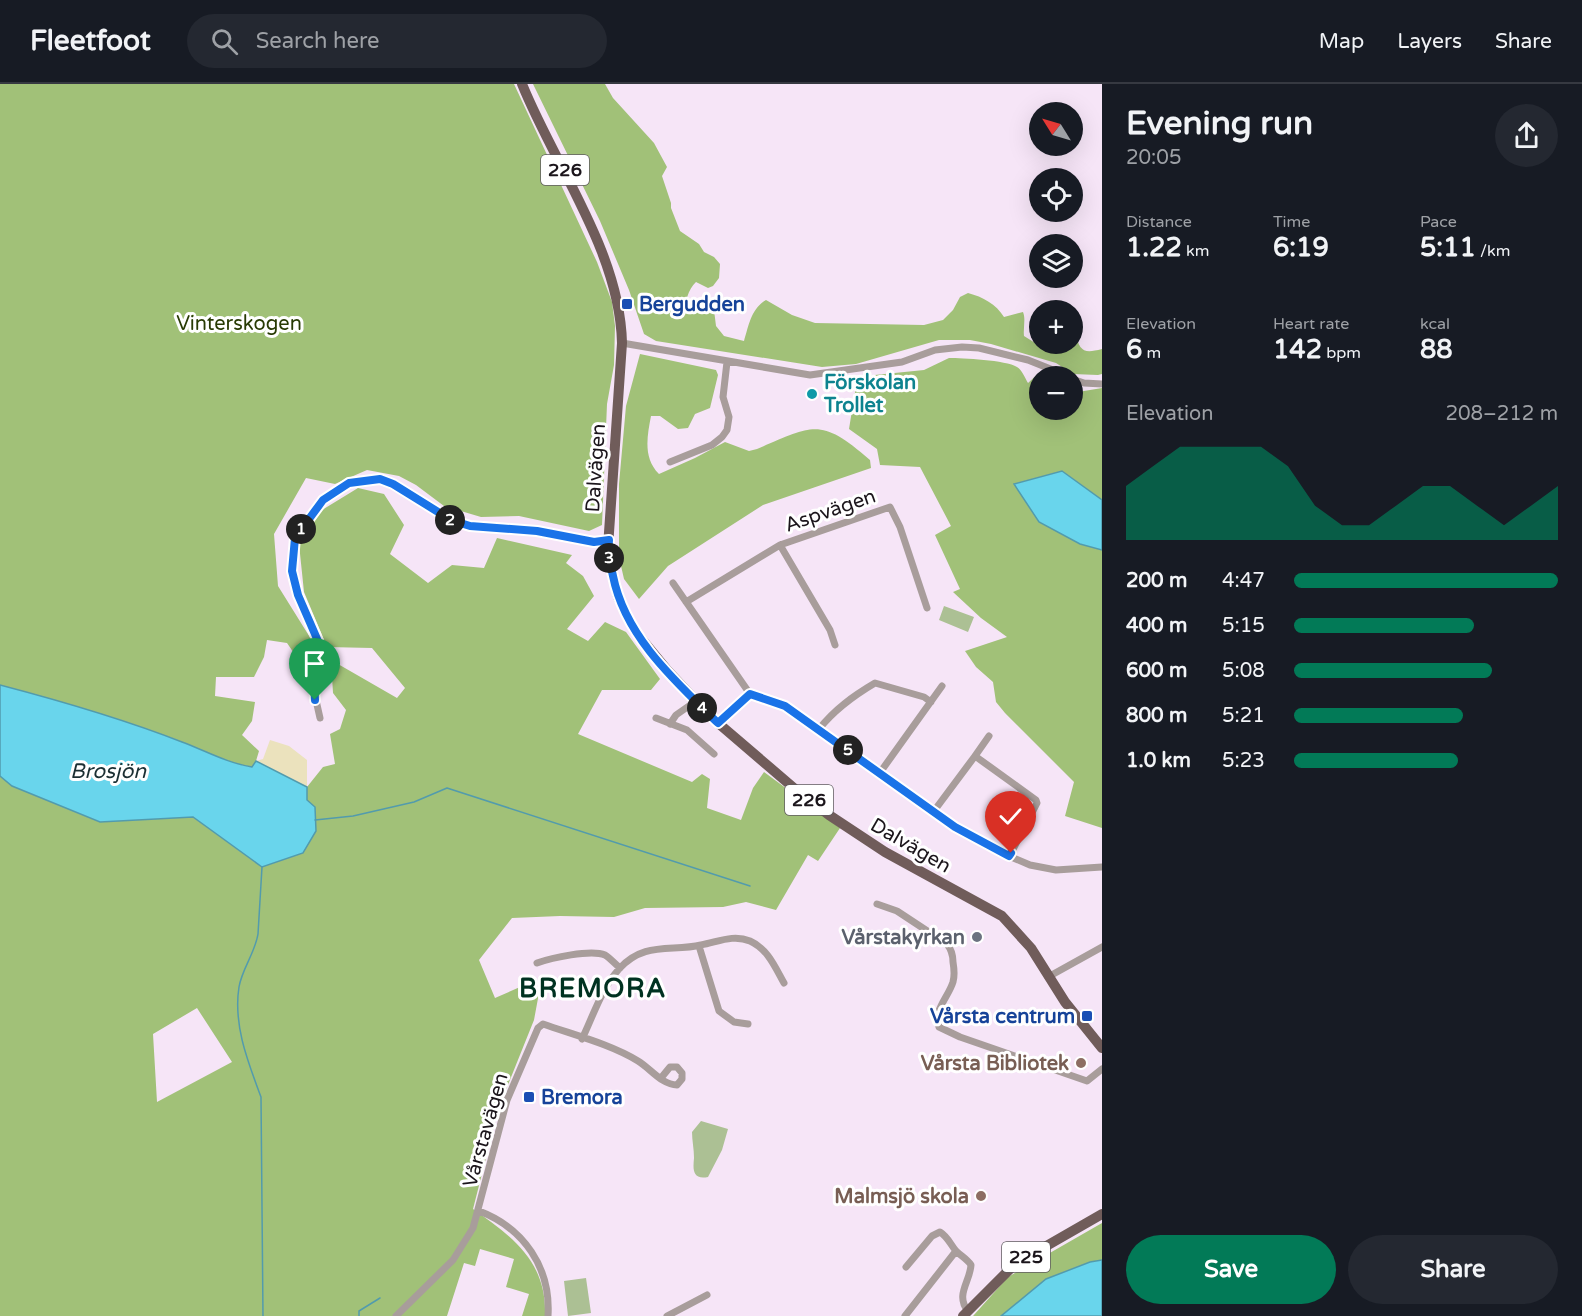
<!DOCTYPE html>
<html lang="en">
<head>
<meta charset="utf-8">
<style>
	body { margin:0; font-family:"Varela Round",sans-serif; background:#242831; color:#f1f3f6; height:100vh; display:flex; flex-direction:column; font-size:22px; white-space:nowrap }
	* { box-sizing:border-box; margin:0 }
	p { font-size:20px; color:#9ea1a6 }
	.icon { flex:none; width:33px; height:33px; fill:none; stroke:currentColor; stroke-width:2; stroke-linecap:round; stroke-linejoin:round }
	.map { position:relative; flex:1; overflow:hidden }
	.sheet { display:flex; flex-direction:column; background:#171b24; width:480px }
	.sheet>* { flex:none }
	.needle { width:39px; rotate:307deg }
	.buttons { position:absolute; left:1029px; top:18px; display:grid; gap:12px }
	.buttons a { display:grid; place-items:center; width:54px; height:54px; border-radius:50%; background:#171b24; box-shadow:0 6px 24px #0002; font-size:30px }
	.pin { position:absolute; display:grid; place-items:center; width:51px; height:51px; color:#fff; margin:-62px -26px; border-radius:50% 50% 50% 0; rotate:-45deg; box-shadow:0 0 6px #0007 }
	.pin .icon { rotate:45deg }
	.km { position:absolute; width:30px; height:30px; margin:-15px; border-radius:50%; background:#222; color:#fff; font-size:16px; line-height:30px; text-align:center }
	.round { display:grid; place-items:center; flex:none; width:63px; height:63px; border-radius:32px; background:#242831 }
	.headline { display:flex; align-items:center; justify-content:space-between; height:102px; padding:0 24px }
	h1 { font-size:33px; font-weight:700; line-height:45px }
	.figures { display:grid; grid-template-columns:repeat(3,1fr); gap:9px; height:102px; padding:6px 24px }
	.figures div { display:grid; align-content:center }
	.figures b { font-size:26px; font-weight:700 }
	.figures small { font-size:16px; font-weight:400 }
	.figures p { font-size:16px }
	.chart { height:168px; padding:12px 24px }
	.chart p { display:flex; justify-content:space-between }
	.chart svg { width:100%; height:108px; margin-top:6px; fill:#027a57; opacity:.7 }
	.action { display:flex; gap:12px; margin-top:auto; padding:12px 24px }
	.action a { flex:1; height:69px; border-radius:36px; background:#027a57; color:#fff; font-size:24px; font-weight:700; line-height:69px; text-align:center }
	.action a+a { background:#242831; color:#f1f3f6 }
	ul { padding:0 24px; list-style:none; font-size:20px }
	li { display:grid; grid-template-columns:96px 72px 1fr; align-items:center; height:45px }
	li i { height:15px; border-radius:8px; background:#027a57 }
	header { display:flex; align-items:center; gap:36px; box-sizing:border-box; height:84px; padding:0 30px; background:#171b24; border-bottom:2px solid #363941 }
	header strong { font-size:28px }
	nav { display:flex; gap:33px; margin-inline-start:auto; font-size:21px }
	.search { width:420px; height:54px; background:#242831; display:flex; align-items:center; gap:15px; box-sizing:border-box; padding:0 21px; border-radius:33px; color:#9ea1a6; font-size:22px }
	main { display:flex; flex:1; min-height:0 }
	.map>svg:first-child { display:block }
	.green { fill:#acc094 }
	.forest { fill:#a1c178; fill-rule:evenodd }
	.sand { fill:#ebe2bd }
	.water { fill:#69d5ec; stroke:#529bad; stroke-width:1.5 }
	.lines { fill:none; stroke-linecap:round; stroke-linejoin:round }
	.stream { stroke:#529bad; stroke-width:1.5 }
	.street { stroke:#a89d9b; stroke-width:7 }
	.primary { stroke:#705c5a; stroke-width:10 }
	.route-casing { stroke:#fff; stroke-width:12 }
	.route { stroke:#1a73e8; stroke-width:8 }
	.transit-dot { fill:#1a4fb4; stroke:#fff; stroke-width:2 }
	.culture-dot { fill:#0f9aa8; stroke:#fff; stroke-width:2 }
	.worship-dot { fill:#6b7280; stroke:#fff; stroke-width:2 }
	.education-dot { fill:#8d6e63; stroke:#fff; stroke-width:2 }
	.labels { text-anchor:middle; stroke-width:6; stroke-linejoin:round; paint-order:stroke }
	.shield { fill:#fff; stroke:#5f5b5f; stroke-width:1.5 }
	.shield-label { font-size:18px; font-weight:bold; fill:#1b151b }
	.transit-label { font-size:20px; font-weight:bold; fill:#164399; stroke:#fff; text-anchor:start }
	.park-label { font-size:20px; fill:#283b04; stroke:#fff }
	.culture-label { font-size:20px; font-weight:bold; fill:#0d838f; stroke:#fff; text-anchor:start }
	.street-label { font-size:20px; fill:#1b151b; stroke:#fff }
	.worship-label { font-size:20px; font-weight:bold; fill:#5b616d; stroke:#fff; text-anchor:end }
	.education-label { font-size:20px; font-weight:bold; fill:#785e54; stroke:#fff; text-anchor:end }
	.water-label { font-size:21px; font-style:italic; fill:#1b2f33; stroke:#fff }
	.district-label { font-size:26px; font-weight:bold; letter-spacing:1.5px; fill:#003221; stroke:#fff }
</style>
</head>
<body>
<header>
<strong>Fleetfoot</strong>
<div class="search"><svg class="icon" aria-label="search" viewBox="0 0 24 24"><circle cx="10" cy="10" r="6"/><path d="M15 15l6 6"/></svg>Search here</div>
<nav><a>Map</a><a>Layers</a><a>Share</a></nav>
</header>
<main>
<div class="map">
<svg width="1102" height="1232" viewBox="0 0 1102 1232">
	<rect width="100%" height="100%" fill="#f6e5f7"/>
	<path class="green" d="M944,522l30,11 -6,15 -29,-12z
		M701,1037l27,8 -6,21 -14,27c-16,3 -15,-8 -14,-19 0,-9 -2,-18 -2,-26z
		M586,1194l5,35 -23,3 -4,-35z"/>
	<path class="forest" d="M0,0h514l83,178 15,40 3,24 -1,39 -7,39 -5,121 -13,6 -70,-15 -38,1 -37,-11 -28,-21 -17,-9 -32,-6 -32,14 -29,-6 -32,56 4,52 38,61 -5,14 -9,4 -15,-22 -20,-3 -3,17 -10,20h-38l-1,19 40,6 -3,19 -10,14 17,16 -3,10 -4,6c-29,-5 -55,-20 -83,-30 -56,-19 -112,-35 -169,-52z
		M533,0h72l8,14 41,45 13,24 -5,9 9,27v5l9,23 19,13 5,8 10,5 6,7 -1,14 -6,8 -5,2 -12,-6c-8,7 -11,21 -12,31l23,-9 7,6 2,16 8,10 20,5c5,-16 7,-32 22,-41l26,15 23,8 109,2 19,-5 10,-10 7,-13 8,-4c15,4 28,11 36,24l19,-5c3,7 0,16 1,24l16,10 6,-2h26l1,-10 2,-1c5,18 8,21 27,16v25l-4,1 -25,-1 -17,-11 -65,-19 -21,-4h-31l-83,24 -34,3 -166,-26 -12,-7 -15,-44 -29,-69z
		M640,270l76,16 2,5 -8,33 -15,6 -7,14 -10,1 -18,-13h-9c-4,21 -8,42 8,58l36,-16 30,-16 24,9 8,-2c57,-24 63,-32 113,11l1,8 -108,37 -95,61 -29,33 -15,-20 -5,-22v-73l7,-78z
		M949,274c13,0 57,2 68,9 5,3 8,11 11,16l13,-12 10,5h-11v34h32l1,-21 5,3 24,-4v112l-40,-29 -48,13 66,60 22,6v278l-37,-12 9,-34 -69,-69 -9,-11 -3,-20 -17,-15 -11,-16 42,-14 -26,-19 -28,-26 7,-3 -25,-54 16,-9 -31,-59 -40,-2 -3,-16 -28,-20 8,-49 8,-4 59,-6z
		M358,404l26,6 20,31 -14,29 38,29 24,-18 32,3 13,-30 75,17 -6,8 17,13 11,20 -27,33 21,12 17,-19 21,10 34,47 -9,11h-49l-24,44 114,48 10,-8 8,5 -3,29 34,12 12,-32 11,-16 76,56 -22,33 -10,-6 -32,55 -30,-8 -23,5 -78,1 -31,9 -54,-1 -48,2 -33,42 16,38 25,-11 19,6 -5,27 -35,87 -26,102c40,28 74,53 72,107h-23l7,-22 -23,-7 8,-28 -34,-10 -5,17 -11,-3 -17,53h-447v-540l12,10 88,36 93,-5 69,50 19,-8 26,-59v-13l16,-20 12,-3 -5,-30 10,-5 6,-19 -13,-17 -2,-33 66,38 8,-10 -33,-40 -45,-1 -23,-55 -5,-48 23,-34zM197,924l35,54 -75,40 -4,-68z
		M1102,1139v37l-12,2 -44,17 -45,37h-28l35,-39z"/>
	<path class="sand" d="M270,656l19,6 18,14v27l-51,-26 7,-2z"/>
	<path class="water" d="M1062,387l40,29v50l-22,-6 -41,-22 -25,-38z
		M0,601c61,16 123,34 182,57 24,9 45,21 70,25l4,-6 51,26v13l8,7 1,24 -13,22 -41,14 -69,-50 -93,5 -88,-36 -12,-10z
		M1102,1176v56h-101l45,-37 44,-17z"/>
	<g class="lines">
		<path class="stream" d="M315,736l38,-4 61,-14 33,-14 303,98
			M262,783l-4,67c-3,19 -16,35 -19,53 -6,38 9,75 22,110l2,219
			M359,1232v-5l21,-13"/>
		<path class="street" d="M622,259l188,32 92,-13 33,-12 27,-3 17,1 49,12 40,16
			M1072,295l12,4 18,1
			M670,378l42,-17 10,-8 5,-7 2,-13 -6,-20 4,-35
			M780,461l50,85 5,15
			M673,499l77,111
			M686,518l94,-57 110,-38 10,20 27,81
			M320,634l-7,-31 1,-10 7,-29 -23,-53 -5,-24 2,-33 13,-19 22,-24 19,-12 31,-4 13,5 58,36 19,6 67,5 57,11 15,-2
			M656,634l31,12 27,24
			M718,639l32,-29 35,12 170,121 42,24 33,14 26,5 46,-3
			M670,640l6,-9 20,-14
			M819,645c16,-20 34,-33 56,-46l49,14 7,5
			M989,652l-14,20 61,44 1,3 -28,54
			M879,690l63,-88
			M934,727l41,-55
			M877,820l20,7 50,33c4,5 6,11 6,18 1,6 2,13 0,20 -5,16 -20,28 -14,45l21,10 127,44 15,-12
			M699,862l20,65 15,11 14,2
			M537,879c14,-5 54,-14 68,-8 5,3 10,9 15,13
			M1048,893l54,-30
			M582,955c11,-23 20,-51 37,-70 25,-28 52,-17 82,-24 17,-3 32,-11 49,-4 18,8 25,26 34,42
			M479,1127c45,17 72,57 69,105
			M906,1183l26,-31 8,-4c8,5 10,12 16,19 5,5 11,8 15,14 -1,17 -16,30 -3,46
			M396,1232l57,-56 20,-32 34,-128 31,-72 5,-4c31,11 67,20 95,37 12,7 24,24 39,24l5,-6v-6l-5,-6h-7l-9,11
			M667,1232l40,-21
			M905,1232l51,-65"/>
		<path class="primary" d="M522,0c33,82 98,168 100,259l-14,204 2,17 8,33 17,34 32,39 29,31 22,22 77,66 34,26 56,37 117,64 29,32 34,54 37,46
			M963,1232l52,-52 87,-50"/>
	</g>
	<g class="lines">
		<defs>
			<path id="route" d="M315,616l-1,-23 7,-29 -23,-53 -6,-24 3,-33 28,-38 26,-17 31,-4 13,5 58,36 19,6 67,5 57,11 15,-2c-1,13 1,24 4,36 12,61 63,106 105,147l32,-29 35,12 170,121 54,29 2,-3"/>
		</defs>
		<use href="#route" class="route-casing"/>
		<use href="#route" class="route"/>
	</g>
	<g class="transit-dot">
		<rect x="621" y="214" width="12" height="12" rx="3"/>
		<rect x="1081" y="926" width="12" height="12" rx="3"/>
		<rect x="523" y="1007" width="12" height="12" rx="3"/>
	</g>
	<circle class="culture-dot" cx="812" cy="310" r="6"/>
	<circle class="worship-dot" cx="977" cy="853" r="6"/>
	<g class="education-dot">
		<circle cx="1081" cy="979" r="6"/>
		<circle cx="981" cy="1112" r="6"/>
	</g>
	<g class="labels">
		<g class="shield">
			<rect x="541" y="71" width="48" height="30" rx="4.5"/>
			<rect x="785" y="701" width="48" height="30" rx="4.5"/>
			<rect x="1002" y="1158" width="48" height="30" rx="4.5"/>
		</g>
		<g class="shield-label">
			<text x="565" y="92">226</text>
			<text x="809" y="722">226</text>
			<text x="1026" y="1179">225</text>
		</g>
		<g class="transit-label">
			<text x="639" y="227">Bergudden</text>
			<text x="1075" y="939" text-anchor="end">Vårsta centrum</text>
			<text x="541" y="1020">Bremora</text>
		</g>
		<g class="park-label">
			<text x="239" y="246">Vinterskogen</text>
		</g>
		<g class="culture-label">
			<text x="824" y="305">Förskolan<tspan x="824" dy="23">Trollet</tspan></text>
		</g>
		<g class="street-label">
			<text transform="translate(595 384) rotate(-86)" y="7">Dalvägen</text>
			<text transform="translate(830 426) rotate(-19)" y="7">Aspvägen</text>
			<text transform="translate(911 761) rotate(30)" y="7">Dalvägen</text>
			<text transform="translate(485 1046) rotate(-74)" y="7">Vårstavägen</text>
		</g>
		<g class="worship-label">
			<text x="965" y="860">Vårstakyrkan</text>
		</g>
		<g class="education-label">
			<text x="1069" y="986">Vårsta Bibliotek</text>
			<text x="969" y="1119">Malmsjö skola</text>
		</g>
		<g class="water-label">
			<text x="108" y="694">Brosjön</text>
		</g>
		<g class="district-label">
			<text x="593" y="913">BREMORA</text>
		</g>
	</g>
</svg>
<div class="buttons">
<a><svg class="needle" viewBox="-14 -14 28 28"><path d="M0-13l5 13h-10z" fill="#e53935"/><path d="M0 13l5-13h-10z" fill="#9ea1a6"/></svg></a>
<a><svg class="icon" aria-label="locate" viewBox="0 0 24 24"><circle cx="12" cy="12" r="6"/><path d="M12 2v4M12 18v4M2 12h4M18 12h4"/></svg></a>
<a><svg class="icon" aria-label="layers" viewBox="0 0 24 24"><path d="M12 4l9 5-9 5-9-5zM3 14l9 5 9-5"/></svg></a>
<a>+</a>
<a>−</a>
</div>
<div class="pin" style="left:315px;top:616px;background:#1e9e55"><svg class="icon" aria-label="arrive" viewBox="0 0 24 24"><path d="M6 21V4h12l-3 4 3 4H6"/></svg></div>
<div class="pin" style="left:1011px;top:769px;background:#d93025"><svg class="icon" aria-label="check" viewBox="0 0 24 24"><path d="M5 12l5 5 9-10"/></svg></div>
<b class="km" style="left:301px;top:445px">1</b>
<b class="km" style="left:450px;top:436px">2</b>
<b class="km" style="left:609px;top:474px">3</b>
<b class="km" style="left:702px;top:624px">4</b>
<b class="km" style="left:848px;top:666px">5</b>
</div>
<section class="sheet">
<div class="headline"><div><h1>Evening run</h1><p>20:05</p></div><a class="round"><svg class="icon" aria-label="share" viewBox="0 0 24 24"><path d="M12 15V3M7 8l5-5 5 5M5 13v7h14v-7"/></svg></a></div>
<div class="figures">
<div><p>Distance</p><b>1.22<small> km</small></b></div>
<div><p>Time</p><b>6:19</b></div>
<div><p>Pace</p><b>5:11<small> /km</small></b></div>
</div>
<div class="figures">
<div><p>Elevation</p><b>6<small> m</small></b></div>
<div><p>Heart rate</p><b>142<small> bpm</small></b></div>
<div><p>kcal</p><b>88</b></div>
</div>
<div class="chart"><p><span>Elevation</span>208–212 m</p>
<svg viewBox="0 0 160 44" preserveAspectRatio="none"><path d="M0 44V22L10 14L20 6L30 6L40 6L50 6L60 14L70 30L80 38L90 38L100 30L110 22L120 22L130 30L140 38L150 30L160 22V44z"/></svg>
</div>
<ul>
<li><b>200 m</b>4:47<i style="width:100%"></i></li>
<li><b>400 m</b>5:15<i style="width:68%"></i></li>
<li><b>600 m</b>5:08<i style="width:75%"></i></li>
<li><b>800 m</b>5:21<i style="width:64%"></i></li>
<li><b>1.0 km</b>5:23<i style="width:62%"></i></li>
</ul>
<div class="action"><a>Save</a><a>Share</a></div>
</section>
</main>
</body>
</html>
